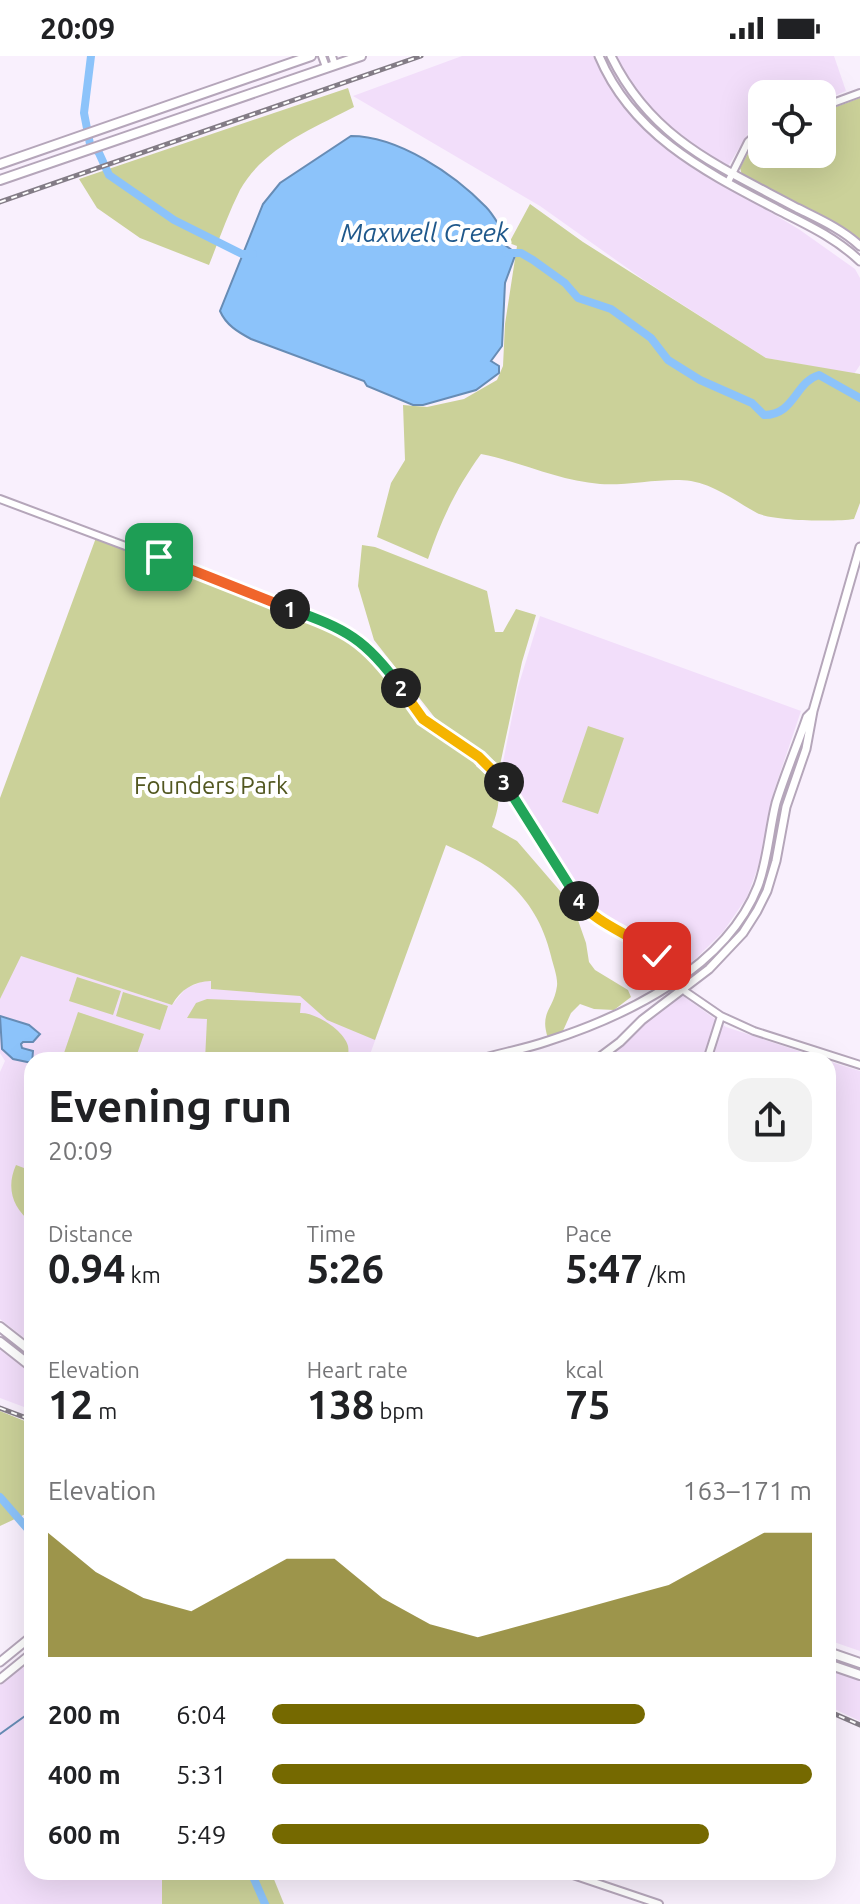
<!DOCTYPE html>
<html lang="en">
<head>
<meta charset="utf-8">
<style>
	body { margin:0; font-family:Ubuntu,sans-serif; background:#f2f2f2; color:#202124; height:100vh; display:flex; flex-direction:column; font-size:30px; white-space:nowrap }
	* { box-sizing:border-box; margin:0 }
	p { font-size:26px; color:#757577 }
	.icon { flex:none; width:44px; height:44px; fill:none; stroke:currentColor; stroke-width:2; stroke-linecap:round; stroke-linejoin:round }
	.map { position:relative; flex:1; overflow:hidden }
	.panel { position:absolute; left:24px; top:996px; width:812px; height:828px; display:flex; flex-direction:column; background:#fff; border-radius:24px; box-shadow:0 8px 32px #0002 }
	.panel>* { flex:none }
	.fabs { position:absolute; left:748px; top:24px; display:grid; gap:16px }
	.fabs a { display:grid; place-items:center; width:88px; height:88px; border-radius:16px; background:#fff; box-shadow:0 8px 32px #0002; font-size:40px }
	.pin { position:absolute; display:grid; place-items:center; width:68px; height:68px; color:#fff; margin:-34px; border-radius:16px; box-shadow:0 4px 12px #0006 }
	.km { position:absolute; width:40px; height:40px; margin:-20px; border-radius:50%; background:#222; color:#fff; font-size:22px; line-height:40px; text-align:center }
	.round { display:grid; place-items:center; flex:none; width:84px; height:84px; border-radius:24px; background:#f2f2f2 }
	.headline { display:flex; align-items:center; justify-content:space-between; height:136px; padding:0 24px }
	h1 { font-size:44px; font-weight:700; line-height:60px }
	.metrics { display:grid; grid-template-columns:repeat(3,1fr); gap:12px; height:136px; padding:8px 24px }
	.metrics div { display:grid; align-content:center }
	.metrics b { font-size:40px; font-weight:700 }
	.metrics small { font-size:22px; font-weight:400 }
	.metrics p { font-size:22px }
	.chart { height:224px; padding:16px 24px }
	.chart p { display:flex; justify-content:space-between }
	.chart svg { width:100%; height:144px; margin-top:8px; fill:#756900; opacity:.7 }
	ul { padding:0 24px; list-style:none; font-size:26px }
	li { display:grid; grid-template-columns:128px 96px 1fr; align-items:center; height:60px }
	li i { height:20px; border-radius:10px; background:#756900 }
	.status { display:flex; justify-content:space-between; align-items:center; height:56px; padding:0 40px; background:#fff; direction:ltr }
	.status svg { height:22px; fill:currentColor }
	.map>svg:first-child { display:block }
	.built { fill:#f2defa }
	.green { fill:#cbd199 }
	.water { fill:#8cc3fa; stroke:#678cb5; stroke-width:2 }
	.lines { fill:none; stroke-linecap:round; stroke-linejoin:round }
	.stream { stroke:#678cb5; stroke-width:2 }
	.river { stroke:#8cc3fa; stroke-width:8 }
	.tertiary-casing { stroke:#b5a6ba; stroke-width:10 }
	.secondary-casing { stroke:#b5a6ba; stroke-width:11 }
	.primary-casing { stroke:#b5a6ba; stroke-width:12 }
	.tertiary { stroke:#fff; stroke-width:6 }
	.secondary { stroke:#fff; stroke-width:7 }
	.primary { stroke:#fff; stroke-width:8 }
	.rail-casing { stroke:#837c86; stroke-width:5 }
	.rail { stroke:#fff; stroke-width:2; stroke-dasharray:6; stroke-linecap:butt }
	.split-1-casing { stroke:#fff; stroke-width:16 }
	.split-2-casing { stroke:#fff; stroke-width:16 }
	.split-3-casing { stroke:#fff; stroke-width:16 }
	.split-4-casing { stroke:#fff; stroke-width:16 }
	.split-5-casing { stroke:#fff; stroke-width:16 }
	.split-1 { stroke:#f0652b; stroke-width:10 }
	.split-2 { stroke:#22a559; stroke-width:10 }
	.split-3 { stroke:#f5b400; stroke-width:10 }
	.split-4 { stroke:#22a559; stroke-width:10 }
	.split-5 { stroke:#f5b400; stroke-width:10 }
	.labels { text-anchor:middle; stroke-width:8; stroke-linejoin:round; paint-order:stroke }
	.park-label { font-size:24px; fill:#525720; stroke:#fff }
	.water-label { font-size:26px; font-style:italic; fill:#1f588b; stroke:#fff }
</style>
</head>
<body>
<div class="status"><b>20:09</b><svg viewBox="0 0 49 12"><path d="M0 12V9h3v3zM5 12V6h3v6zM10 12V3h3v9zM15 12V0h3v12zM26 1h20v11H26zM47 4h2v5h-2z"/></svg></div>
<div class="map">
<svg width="860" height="1848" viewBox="0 0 860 1848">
	<rect width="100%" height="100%" fill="#f9f0fd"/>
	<path class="built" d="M462,0h372l12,35 -24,10v-7h-60v32l-13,6 -30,49 81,49 55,39 5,9v87l-6,9 -88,-16 -122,-78 -104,-74 -187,-110z
		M540,560l261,95 -27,80 -13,68 -14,38 -24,35 -39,38 -3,1 -17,-20 -10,-8 -49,-27 -20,-19 -83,-130 16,-80z
		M20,899l152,50 14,-17 18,-7 191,4 -27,75h-336v284l-32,-25v-247l5,-11 -5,-8v-54z
		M682,939l44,32 100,33h-228z
		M828,1005l32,10v580l-32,-11z
		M0,1294l32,24v36l-32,-12z
		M32,1603v213h130v32h-162v-219z
		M828,1611l32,11v43l-32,-15z"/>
	<path class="green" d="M348,32l6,19c-40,21 -91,41 -114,83 -12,24 -21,50 -31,75l-69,-27 -43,-30 -18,-29z
		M860,42v145l-11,-10 -107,-58 -2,-7 12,-22 10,-9v17h60v-42z
		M530,148l53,38 183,116 94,16v129l-6,16c-18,3 -81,2 -97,-6 -22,-12 -40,-27 -66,-32 -26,-4 -63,5 -91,3 -41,-3 -79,-22 -119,-30 -24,33 -40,66 -53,105l-51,-22 14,-54 14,-23 -2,-55 24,2 37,-8 33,-19 6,-14 2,-42 12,-78 -8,-3z
		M97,479l253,98 40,39 29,42 60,43 -3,9c25,21 27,31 16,61l25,14 56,65 13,37 3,19 6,8 33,20 3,7 -17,13 -20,-1 -14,-5 -9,9 -9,20 -14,5c-9,-26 6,-29 9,-52 1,-9 -4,-21 -6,-30 -14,-59 -52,-88 -105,-111l-71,195 -48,-20 -27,-24 -89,-7v-8c-17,0 -31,9 -39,24l-151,-49 -21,43v-201z
		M362,489l13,2 112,44 8,41h8l13,-23 20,6 -14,47 -22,103 -61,-42 -65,-83 -16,-54z
		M588,670l36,12 -26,76 -36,-12z
		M77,921l44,14 -8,24 -44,-14z
		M123,936l45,14 -8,24 -44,-14z
		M207,943l94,4 -1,10c15,-1 44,17 48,33 1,5 0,9 0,14h-143l2,-41 -20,-1 9,-15z
		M78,956l66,22 -9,26h-50l-21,-7z
		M16,1109l16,6v52c-20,-15 -26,-36 -16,-58z
		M0,1355l32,13v87l-32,15z
		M162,1816h109l13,32h-122z"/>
	<path class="water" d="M351,80c47,0 103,38 135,71 8,8 14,21 21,30l-2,8 11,8 -11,30 -3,63 -11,15 8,5v7l-23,17 -53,15h-10l-46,-19 -3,-5 -113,-42c-13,-7 -25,-14 -31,-28l43,-107 17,-21z
		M0,960l29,9 11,9 -7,8h-10l-2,2 1,4 11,3 -1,12 -19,-4 -11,-10z"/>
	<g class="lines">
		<path class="stream" d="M0,1678l32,-23"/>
		<path class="river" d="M91,0l-7,57 6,31 9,9 10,22 65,45 68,34h11
			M506,197h15l12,7 32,23 13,15 33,11 40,29 17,22 32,20 52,23 12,12c31,0 31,-33 55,-40l41,23
			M0,1441l32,37
			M251,1816l14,32"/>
		<defs>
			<path id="tertiary" d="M322,0l4,11
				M332,0l3,9
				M822,51l38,-14
				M728,126l20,-40 14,-13
				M0,443l323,121 27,13 31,27 42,59 56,38 27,27 68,110 17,20 60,36 35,42 35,24 33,15 106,34
				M707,1004l14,-44
				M564,1816l95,32"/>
			<path id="secondary" d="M599,0c34,81 109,117 183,156 28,14 55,27 78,49
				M611,0c41,84 108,110 186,152 22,11 45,21 63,38
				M478,1004c23,-7 47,-11 70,-19 78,-25 178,-73 210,-155 10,-27 11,-55 18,-83 9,-29 21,-57 31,-86l5,-5
				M596,1004l24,-18 22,-22 67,-51 34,-36 14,-22 10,-20 9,-30 10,-54 20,-58 7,-38 47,-164
				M0,1606l32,-26
				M0,1623l32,-26"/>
			<path id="primary" d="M0,108l311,-108
				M0,124l361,-124
				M0,1271l32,25
				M0,1286l32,25
				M828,1596l32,11
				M828,1608l32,11"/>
		</defs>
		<use href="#tertiary" class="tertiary-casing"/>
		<use href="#secondary" class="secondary-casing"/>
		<use href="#primary" class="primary-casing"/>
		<use href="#tertiary" class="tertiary"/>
		<use href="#secondary" class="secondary"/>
		<use href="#primary" class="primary"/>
		<defs>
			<path id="rail" d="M0,146l421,-146
				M0,1352l32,12
				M828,1655l32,14"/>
		</defs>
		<use href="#rail" class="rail-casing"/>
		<use href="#rail" class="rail"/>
	</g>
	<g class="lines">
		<defs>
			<path id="split-1" d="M159,501l131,52"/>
			<path id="split-2" d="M290,553c56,20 76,30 111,79"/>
			<path id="split-3" d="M401,632l22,31 56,38 25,25"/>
			<path id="split-4" d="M504,726l75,119"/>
			<path id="split-5" d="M579,845c21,26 54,33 78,55"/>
		</defs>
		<use href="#split-1" class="split-1-casing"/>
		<use href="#split-2" class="split-2-casing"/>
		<use href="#split-3" class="split-3-casing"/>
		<use href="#split-4" class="split-4-casing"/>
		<use href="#split-5" class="split-5-casing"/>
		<use href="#split-1" class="split-1"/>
		<use href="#split-2" class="split-2"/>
		<use href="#split-3" class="split-3"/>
		<use href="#split-4" class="split-4"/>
		<use href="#split-5" class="split-5"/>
	</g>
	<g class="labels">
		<g class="park-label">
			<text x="211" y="738">Founders Park</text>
		</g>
		<g class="water-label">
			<text x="425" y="186">Maxwell Creek</text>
		</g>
	</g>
</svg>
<div class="fabs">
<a><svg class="icon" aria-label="locate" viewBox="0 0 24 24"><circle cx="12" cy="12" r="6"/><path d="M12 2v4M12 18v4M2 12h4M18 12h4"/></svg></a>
</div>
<div class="pin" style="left:159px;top:501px;background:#1e9e55"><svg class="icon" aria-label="arrive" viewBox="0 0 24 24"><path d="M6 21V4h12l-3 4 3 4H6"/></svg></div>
<div class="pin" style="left:657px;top:900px;background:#d93025"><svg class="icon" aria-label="check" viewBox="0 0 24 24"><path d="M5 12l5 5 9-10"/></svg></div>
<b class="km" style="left:290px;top:553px">1</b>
<b class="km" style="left:401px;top:632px">2</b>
<b class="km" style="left:504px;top:726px">3</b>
<b class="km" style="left:579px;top:845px">4</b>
<section class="panel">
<div class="headline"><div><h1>Evening run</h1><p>20:09</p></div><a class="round"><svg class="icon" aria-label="share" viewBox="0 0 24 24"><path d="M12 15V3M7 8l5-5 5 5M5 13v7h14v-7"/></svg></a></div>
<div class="metrics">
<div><p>Distance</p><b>0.94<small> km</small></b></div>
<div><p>Time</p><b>5:26</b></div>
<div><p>Pace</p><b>5:47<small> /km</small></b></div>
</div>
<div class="metrics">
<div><p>Elevation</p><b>12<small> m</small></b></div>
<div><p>Heart rate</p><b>138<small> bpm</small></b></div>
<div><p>kcal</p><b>75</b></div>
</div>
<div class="chart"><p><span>Elevation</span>163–171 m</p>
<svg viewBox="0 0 160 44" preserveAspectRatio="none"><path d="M0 44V6L10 18L20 26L30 30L40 22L50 14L60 14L70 26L80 34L90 38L100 34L110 30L120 26L130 22L140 14L150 6L160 6V44z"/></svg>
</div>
<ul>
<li><b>200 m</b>6:04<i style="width:69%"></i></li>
<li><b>400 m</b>5:31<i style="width:100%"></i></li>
<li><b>600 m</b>5:49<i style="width:81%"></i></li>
</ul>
</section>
</div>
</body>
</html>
